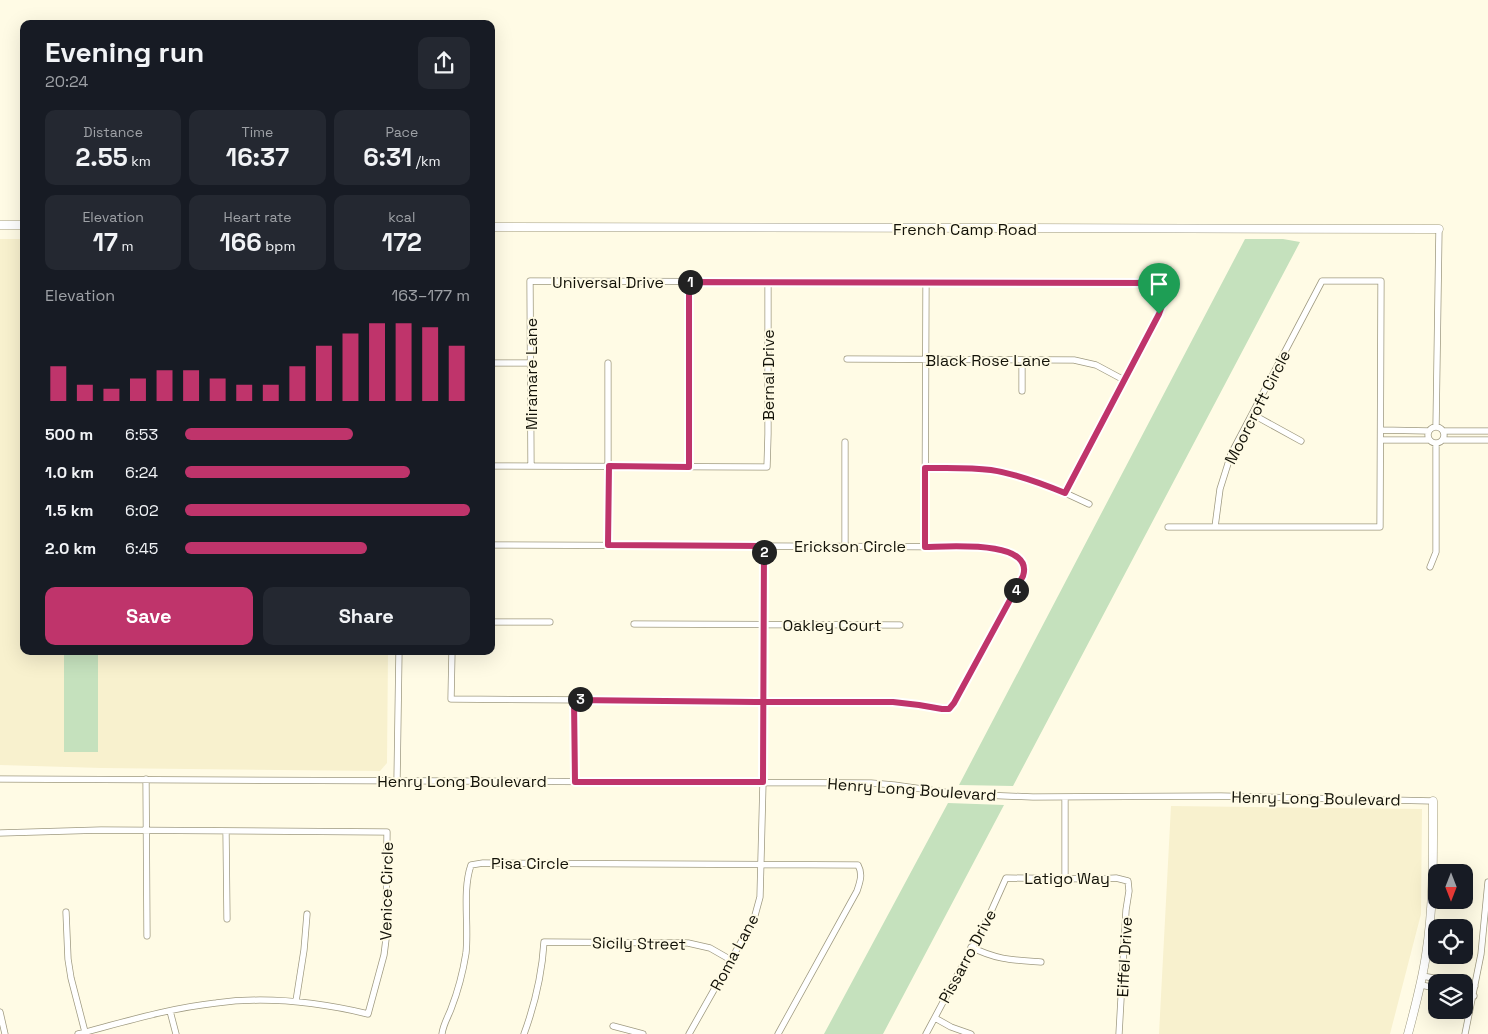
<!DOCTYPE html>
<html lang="en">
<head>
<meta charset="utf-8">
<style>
	body { margin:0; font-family:"Space Grotesk",sans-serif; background:#242831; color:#f1f3f6; height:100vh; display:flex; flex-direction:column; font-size:19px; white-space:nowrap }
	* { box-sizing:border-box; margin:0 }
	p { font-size:16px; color:#9ea1a6 }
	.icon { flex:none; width:28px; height:28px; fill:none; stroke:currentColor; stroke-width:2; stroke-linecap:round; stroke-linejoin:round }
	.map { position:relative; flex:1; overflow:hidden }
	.details { position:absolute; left:20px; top:20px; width:475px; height:635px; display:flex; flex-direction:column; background:#171b24; border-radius:10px; box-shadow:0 5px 20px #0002 }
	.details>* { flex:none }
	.needle { width:32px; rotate:180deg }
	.buttons { position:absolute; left:1428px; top:864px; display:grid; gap:10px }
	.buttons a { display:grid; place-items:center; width:45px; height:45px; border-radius:10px; background:#171b24; box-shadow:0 5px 20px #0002; font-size:25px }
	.pin { position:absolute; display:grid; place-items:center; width:42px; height:42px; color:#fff; margin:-51px -21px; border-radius:50% 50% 50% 0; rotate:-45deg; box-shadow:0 0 5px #0007 }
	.pin .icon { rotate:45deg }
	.km { position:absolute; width:25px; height:25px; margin:-12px; border-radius:50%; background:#222; color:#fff; font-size:14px; line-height:25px; text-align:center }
	.round { display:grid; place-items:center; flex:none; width:52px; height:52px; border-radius:10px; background:#242831 }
	.overview { display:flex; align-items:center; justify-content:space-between; height:85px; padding:0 25px }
	h1 { font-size:28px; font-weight:800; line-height:38px }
	.metrics { display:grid; grid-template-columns:repeat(3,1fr); gap:8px; height:85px; padding:5px 25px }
	.metrics div { display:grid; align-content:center; border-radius:10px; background:#242831; text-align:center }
	.metrics b { font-size:25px; font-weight:800 }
	.metrics small { font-size:14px; font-weight:400 }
	.metrics p { font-size:14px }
	.chart { height:140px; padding:10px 25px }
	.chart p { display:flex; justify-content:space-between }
	.chart svg { width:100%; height:90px; margin-top:5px; stroke:#bf346b; stroke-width:6 }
	.cta { display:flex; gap:10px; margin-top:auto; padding:10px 25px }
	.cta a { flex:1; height:58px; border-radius:10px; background:#bf346b; color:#fff; font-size:20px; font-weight:800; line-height:58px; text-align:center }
	.cta a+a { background:#242831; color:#f1f3f6 }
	ul { padding:0 25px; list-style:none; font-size:16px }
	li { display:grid; grid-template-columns:80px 60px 1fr; align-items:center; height:38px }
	li i { height:12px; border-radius:6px; background:#bf346b }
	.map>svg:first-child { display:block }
	.built { fill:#f8f1ce }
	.green { fill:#c5e1bd }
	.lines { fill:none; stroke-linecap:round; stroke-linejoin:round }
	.street-casing { stroke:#9f9a81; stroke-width:7 }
	.secondary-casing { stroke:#9f9a81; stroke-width:9 }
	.street { stroke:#fff; stroke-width:5.5 }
	.secondary { stroke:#fff; stroke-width:8 }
	.route-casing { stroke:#fff; stroke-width:10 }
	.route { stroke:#bf346b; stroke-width:6 }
	.labels { text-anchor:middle; stroke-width:4; stroke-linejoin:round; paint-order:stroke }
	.street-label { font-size:16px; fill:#131208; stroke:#fffbe5 }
</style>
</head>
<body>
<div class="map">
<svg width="1488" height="1034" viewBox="0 0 1488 1034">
	<rect width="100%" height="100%" fill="#fffbe5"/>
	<path class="built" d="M0,239h24v412h364l-1,112 -7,8 -279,-3 -101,-3z
		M1171,806l251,3 -1,105 -31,120h-231z"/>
	<path class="green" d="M1245,239h38l17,3 -287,544 -54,-1z
		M64,651h34v101h-34z
		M948,803l56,2 -121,229h-59z"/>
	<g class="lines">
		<defs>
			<path id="street" d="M847,359l227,1 22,5 28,15
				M491,363h39
				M1022,391v-31
				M1252,414l49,27
				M1428 435a8 8 0 1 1 16 0a8 8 0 1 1-16 0Z
				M1436,427l3,-198
				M1381,430l48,1
				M1443,431h45
				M1381,440h48
				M1443,440h45
				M845,442v104
				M491,466l276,1 1,-33v-152
				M531,466l-1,-185 635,2 -2,20 -4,11 -94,179
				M689,467v-185
				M925,468c22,0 44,-1 66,2 35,6 67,19 98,34
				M1168,527h212l1,-246h-59l-91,173 -11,35 -5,38
				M608,545v-182
				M925,547l1,-264
				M1430,567l6,-15v-109
				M491,622h59
				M634,624l266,1
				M452,651l-1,48 442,3 26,3 23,4h7l5,-6 69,-127c8,-23 -23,-27 -40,-29l-492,-2
				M574,700l1,82
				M0,779l871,4 23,2 64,9 75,3 188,-1 212,5
				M146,779l1,157
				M397,781l2,-130
				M226,831l1,88
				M0,833l101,-3 286,2 -1,107 -2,16 -16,59c-50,-12 -101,-18 -152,-11 -46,5 -92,19 -138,31
				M1065,879v-81
				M66,912l2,47 3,19 14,54
				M971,947c26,13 42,13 70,15
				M1422,976l35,6
				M1464,984l11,2
				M1421,985l15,3
				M1464,994l10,2
				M296,1001l8,-51 3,-36
				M170,1011l6,23
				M0,1012l5,22
				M935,1018l16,9 20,7
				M613,1026l30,8
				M442,1034c1,-9 6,-17 9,-25 7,-18 12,-37 15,-56 3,-28 -4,-62 5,-88l12,-2 375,2c5,9 2,17 -1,26l-79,143
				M524,1034c11,-30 18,-60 20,-92l144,1 22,5 21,12
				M689,1034l65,-115 6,-22 3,-115 1,-236
				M926,1034l63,-118 17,-38 90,1 20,-1 12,3 1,10 -3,19 -7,124
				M1465,1034l16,-80 7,-72"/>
			<path id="secondary" d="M0,225h24
				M491,227l948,2
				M1408,1034c7,-26 14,-52 18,-79 8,-51 7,-102 7,-154"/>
		</defs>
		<use href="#street" class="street-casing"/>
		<use href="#secondary" class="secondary-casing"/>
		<use href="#street" class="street"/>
		<use href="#secondary" class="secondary"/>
	</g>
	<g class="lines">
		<defs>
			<path id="route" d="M1159,314l4,-11 2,-20 -476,-1v185l-80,-1 -1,79 156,1 -1,236h-188l-1,-82 181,2h138l26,3 23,4h7l5,-6 69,-127c12,-37 -77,-29 -98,-29v-79c22,0 44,-1 66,2 26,4 50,13 74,23l94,-179"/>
		</defs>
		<use href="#route" class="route-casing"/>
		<use href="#route" class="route"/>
	</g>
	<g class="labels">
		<g class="street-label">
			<text x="965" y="235">French Camp Road</text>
			<text x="608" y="288">Universal Drive</text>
			<text x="988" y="366">Black Rose Lane</text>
			<text transform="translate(531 374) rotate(-90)" y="6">Miramare Lane</text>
			<text transform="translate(768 375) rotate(-90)" y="6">Bernal Drive</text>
			<text transform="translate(1257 407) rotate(-63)" y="6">Moorcroft Circle</text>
			<text x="850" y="552">Erickson Circle</text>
			<text x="832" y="631">Oakley Court</text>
			<text x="462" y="787">Henry Long Boulevard</text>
			<text transform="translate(912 789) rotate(4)" y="6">Henry Long Boulevard</text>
			<text transform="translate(1316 798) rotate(1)" y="6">Henry Long Boulevard</text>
			<text x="530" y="869">Pisa Circle</text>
			<text x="1067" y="884">Latigo Way</text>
			<text transform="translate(386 891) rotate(-89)" y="6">Venice Circle</text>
			<text transform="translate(639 943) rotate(1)" y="6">Sicily Street</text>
			<text transform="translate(734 952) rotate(-62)" y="6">Roma Lane</text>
			<text transform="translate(967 956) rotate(-62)" y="6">Pissarro Drive</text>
			<text transform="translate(1124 957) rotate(-87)" y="6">Eiffel Drive</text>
		</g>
	</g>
</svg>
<div class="buttons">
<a><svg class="needle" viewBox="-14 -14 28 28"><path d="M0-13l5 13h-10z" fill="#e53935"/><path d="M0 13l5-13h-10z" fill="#9ea1a6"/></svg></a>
<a><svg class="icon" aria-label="locate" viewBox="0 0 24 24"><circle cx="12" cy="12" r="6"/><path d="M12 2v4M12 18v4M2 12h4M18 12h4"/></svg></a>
<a><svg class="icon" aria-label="layers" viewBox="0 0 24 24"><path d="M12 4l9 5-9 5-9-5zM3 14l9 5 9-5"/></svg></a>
</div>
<div class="pin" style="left:1159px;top:314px;background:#1e9e55"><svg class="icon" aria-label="arrive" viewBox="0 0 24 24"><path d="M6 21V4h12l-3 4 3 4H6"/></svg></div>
<b class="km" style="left:690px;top:282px">1</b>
<b class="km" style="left:764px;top:552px">2</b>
<b class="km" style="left:580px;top:699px">3</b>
<b class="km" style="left:1016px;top:590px">4</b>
<section class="details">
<div class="overview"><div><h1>Evening run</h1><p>20:24</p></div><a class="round"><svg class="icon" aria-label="share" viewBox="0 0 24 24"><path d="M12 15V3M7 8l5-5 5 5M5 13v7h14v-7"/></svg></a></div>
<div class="metrics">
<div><p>Distance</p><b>2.55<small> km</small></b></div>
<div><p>Time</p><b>16:37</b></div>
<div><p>Pace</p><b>6:31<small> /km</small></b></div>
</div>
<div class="metrics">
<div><p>Elevation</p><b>17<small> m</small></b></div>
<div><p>Heart rate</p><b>166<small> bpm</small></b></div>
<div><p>kcal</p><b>172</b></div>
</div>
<div class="chart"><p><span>Elevation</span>163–177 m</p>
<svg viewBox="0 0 160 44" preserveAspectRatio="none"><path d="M5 44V27M15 44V36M25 44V38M35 44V33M45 44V29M55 44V29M65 44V33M75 44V36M85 44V36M95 44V27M105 44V17M115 44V11M125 44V6M135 44V6M145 44V8M155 44V17"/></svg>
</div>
<ul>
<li><b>500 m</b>6:53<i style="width:59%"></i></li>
<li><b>1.0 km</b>6:24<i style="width:79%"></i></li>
<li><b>1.5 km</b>6:02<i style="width:100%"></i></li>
<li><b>2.0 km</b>6:45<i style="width:64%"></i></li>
</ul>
<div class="cta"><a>Save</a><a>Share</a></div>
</section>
</div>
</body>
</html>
